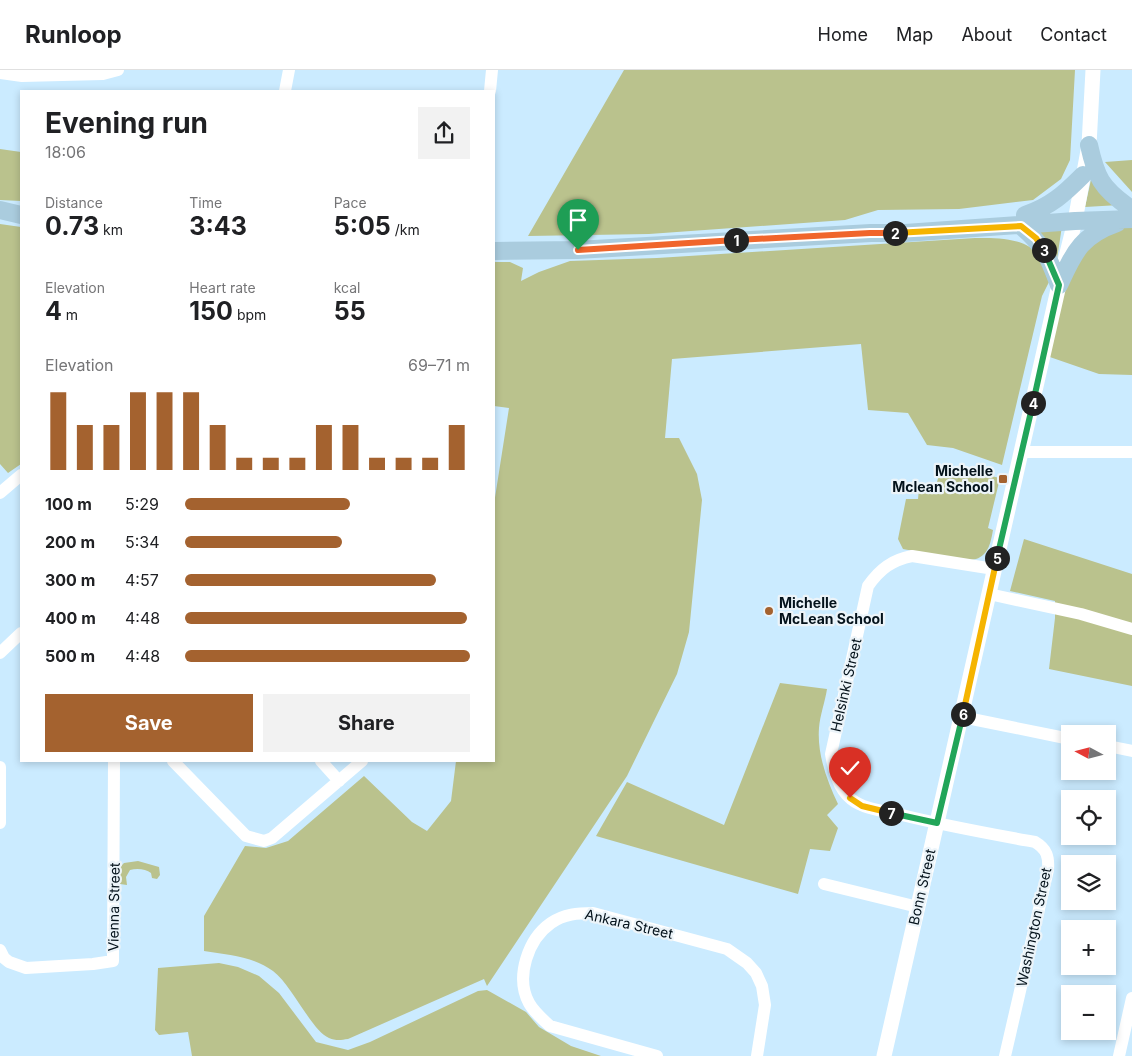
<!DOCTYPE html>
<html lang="en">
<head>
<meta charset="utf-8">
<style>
	body { margin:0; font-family:Inter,sans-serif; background:#f2f2f2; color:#202124; height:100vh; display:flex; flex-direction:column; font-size:19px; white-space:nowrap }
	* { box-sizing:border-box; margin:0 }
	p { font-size:16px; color:#757577 }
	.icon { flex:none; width:28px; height:28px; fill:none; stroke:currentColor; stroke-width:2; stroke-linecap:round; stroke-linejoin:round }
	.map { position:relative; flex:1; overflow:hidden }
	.drawer { position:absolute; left:20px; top:20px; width:475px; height:672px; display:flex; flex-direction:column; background:#fff; border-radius:0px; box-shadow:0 2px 8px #0003 }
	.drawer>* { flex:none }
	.needle { width:32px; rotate:277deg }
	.buttons { position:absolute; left:1061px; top:655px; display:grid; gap:10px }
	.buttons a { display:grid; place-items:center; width:55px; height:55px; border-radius:0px; background:#fff; box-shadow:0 2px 8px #0003; font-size:25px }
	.pin { position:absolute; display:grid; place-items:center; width:42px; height:42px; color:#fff; margin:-51px -21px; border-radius:50% 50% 50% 0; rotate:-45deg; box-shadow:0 0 5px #0007 }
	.pin .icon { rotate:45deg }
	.km { position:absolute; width:25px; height:25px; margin:-12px; border-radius:50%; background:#222; color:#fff; font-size:14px; line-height:25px; text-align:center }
	.round { display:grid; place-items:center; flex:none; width:52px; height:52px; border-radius:0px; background:#f2f2f2 }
	.summary { display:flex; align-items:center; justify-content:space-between; height:85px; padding:0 25px }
	h1 { font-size:28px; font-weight:700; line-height:38px }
	.metrics { display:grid; grid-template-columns:repeat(3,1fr); gap:8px; height:85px; padding:5px 25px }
	.metrics div { display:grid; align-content:center }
	.metrics b { font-size:25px; font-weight:700 }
	.metrics small { font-size:14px; font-weight:400 }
	.metrics p { font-size:14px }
	.chart { height:140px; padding:10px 25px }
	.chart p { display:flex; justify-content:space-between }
	.chart svg { width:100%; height:90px; margin-top:5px; stroke:#a4622f; stroke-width:6 }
	.action { display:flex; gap:10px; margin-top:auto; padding:10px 25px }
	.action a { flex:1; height:58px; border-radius:0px; background:#a4622f; color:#fff; font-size:20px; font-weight:700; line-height:58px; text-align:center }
	.action a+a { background:#f2f2f2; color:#202124 }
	ul { padding:0 25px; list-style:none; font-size:16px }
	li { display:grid; grid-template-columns:80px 60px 1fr; align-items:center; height:38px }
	li i { height:12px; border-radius:6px; background:#a4622f }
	header { display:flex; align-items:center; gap:30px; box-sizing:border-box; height:70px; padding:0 25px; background:#fff; border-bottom:1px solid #e0e0e0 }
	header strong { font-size:24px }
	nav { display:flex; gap:28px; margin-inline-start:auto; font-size:18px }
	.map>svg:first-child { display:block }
	.green { fill:#bac28d }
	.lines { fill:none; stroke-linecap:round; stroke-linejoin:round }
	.minor { stroke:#fff; stroke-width:12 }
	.tertiary { stroke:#fff; stroke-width:15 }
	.secondary { stroke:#aaccde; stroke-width:18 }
	.split-1-casing { stroke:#fff; stroke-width:10 }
	.split-2-casing { stroke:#fff; stroke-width:10 }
	.split-3-casing { stroke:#fff; stroke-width:10 }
	.split-4-casing { stroke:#fff; stroke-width:10 }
	.split-5-casing { stroke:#fff; stroke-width:10 }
	.split-6-casing { stroke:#fff; stroke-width:10 }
	.split-7-casing { stroke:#fff; stroke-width:10 }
	.split-8-casing { stroke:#fff; stroke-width:10 }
	.split-1 { stroke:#f0652b; stroke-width:6 }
	.split-2 { stroke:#f0652b; stroke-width:6 }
	.split-3 { stroke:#f5b400; stroke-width:6 }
	.split-4 { stroke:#22a559; stroke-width:6 }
	.split-5 { stroke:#22a559; stroke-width:6 }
	.split-6 { stroke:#f5b400; stroke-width:6 }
	.split-7 { stroke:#22a559; stroke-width:6 }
	.split-8 { stroke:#f5b400; stroke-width:6 }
	.poi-dot { fill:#a4622f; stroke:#ecf4f9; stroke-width:2 }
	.labels { text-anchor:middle; stroke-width:4.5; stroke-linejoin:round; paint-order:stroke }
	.poi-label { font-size:14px; font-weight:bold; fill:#04121b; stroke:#ecf4f9; text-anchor:end }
	.street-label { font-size:14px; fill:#04121b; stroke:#ecf4f9 }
</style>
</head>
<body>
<header>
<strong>Runloop</strong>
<nav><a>Home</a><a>Map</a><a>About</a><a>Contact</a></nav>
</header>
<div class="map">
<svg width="1132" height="986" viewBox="0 0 1132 986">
	<rect width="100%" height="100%" fill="#cbebff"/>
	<path class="green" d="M624,0h451l-5,90 -9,19 -28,21 -74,9 -81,1 -33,10 -196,14 -121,2z
		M0,79l21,3v49l-21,-1z
		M1132,90v32l-27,-30z
		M1092,105l27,30 -34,2z
		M1132,149v156l-33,-1 -55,-19 31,-103z
		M0,154l21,3v237l-13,9 -8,-9z
		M1062,156l-5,33 -23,-28z
		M975,168c19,0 52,-1 64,18 4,7 6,18 10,26l-7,14 -40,169 -49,-17 -26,-3 -19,-32 -40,-3 -7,-66 -189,15 -7,79h14l18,36 5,26 -13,132 -12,42 -50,102 -140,210 -3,-7 -136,60c-7,1 -12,2 -19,-1 -18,-8 -37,-53 -56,-67 -21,-15 -45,-16 -69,-20v-35l41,-70 21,2 22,-7 76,-65 48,46 15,9 24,-30 5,-40h38v-257l15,-96 -15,-2v-144h16l13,6 -2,13 18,-9 31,-11 87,-3z
		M941,395l59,13 -12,50 5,2c-2,11 -4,25 -17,29 -10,4 -60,-8 -73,-10l-5,-10 8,-40h12l1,-10 16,2z
		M1024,469l108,35v112l-83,-17 6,-51v-17l-45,-10z
		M780,613l47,6c-2,13 -7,26 -8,39 -2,26 8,53 19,76l-11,11 11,13 -8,23 -20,-2 -12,45 -202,-58 31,-54 97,43z
		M138,791l21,6 1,8 -3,4 -5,-1 -1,-5c-5,-4 -14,-5 -21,-3l-4,7 1,8 -7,-1 -3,-6v-8l7,-7z
		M219,893l19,4 21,9 20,17 37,49 32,8 22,-8 108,-51 9,-1 39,22 13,15 32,19 30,10h-409l-4,-24 -29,3 -4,-5 3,-62z"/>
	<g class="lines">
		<path class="minor" d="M0,3l22,3 81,-2 15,-4
			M285,21l4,-21
			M490,21l2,-21
			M1021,382h111
			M0,423l21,-18
			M994,499l-82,-13c-20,4 -32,13 -44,30l-37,168c3,17 7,34 20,45 14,11 35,12 51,16 44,11 89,19 133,27 12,7 14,15 13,28l-43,186
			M989,524l92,20 51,15
			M0,583l21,-20
			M962,647l108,22
			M1108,676l24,5
			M173,691l73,75 18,5 8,-3 90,-77
			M321,691l18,20
			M0,697v56
			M824,814l94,23
			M0,880l4,8 5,4 17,6 67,-4 20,-3 1,-200
			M657,986l-107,-30c-8,-7 -16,-14 -21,-23 -14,-26 -1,-64 22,-80 13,-9 27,-10 42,-10l134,36 20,14 9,10 6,13 3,19 -8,51
			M1119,986l13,-58"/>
		<path class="tertiary" d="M884,986l175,-771 16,-64 14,-76 4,-75"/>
		<path class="secondary" d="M1089,75c7,32 12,43 41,63
			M0,140l21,5
			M1025,145c26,-9 39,-21 58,-40
			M1021,156c24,21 27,30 38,59
			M494,181l83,-1 294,-17h34l170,-12 57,-2
			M1059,215c15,-32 21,-49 58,-62"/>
	</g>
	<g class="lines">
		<defs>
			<path id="split-1" d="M578,180l158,-10"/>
			<path id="split-2" d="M736,170l134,-7h25"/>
			<path id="split-3" d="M895,163l126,-7 15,12 8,12"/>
			<path id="split-4" d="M1033,333l26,-118 -15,-35"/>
			<path id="split-5" d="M997,488l36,-155"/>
			<path id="split-6" d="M963,644l34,-156"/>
			<path id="split-7" d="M891,743l46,10 26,-109"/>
			<path id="split-8" d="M850,728l12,8 29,7"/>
		</defs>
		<use href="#split-1" class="split-1-casing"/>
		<use href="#split-2" class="split-2-casing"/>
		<use href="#split-3" class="split-3-casing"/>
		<use href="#split-4" class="split-4-casing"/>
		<use href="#split-5" class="split-5-casing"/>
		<use href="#split-6" class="split-6-casing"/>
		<use href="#split-7" class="split-7-casing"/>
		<use href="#split-8" class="split-8-casing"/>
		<use href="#split-1" class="split-1"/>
		<use href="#split-2" class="split-2"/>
		<use href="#split-3" class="split-3"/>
		<use href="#split-4" class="split-4"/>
		<use href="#split-5" class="split-5"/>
		<use href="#split-6" class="split-6"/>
		<use href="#split-7" class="split-7"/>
		<use href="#split-8" class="split-8"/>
	</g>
	<g class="poi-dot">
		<rect x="998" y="404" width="10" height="10" rx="2.5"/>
		<circle cx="769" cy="541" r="5"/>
	</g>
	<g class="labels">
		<g class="poi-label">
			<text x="993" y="406">Michelle<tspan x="993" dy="16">Mclean School</tspan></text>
			<text x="779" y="538" text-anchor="start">Michelle<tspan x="779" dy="16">McLean School</tspan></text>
		</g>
		<g class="street-label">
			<text transform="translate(846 615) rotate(-77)" y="5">Helsinki Street</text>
			<text transform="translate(922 817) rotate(-77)" y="5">Bonn Street</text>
			<text transform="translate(114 837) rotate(-89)" y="5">Vienna Street</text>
			<text transform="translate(629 854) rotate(13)" y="5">Ankara Street</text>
			<text transform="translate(1034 857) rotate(-78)" y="5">Washington Street</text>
		</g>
	</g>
</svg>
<div class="buttons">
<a><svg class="needle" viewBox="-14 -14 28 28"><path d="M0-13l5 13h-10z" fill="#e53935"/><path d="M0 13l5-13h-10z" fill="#757577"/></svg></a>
<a><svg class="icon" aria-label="locate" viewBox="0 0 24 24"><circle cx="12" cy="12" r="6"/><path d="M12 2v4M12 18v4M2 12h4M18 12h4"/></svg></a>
<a><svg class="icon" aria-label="layers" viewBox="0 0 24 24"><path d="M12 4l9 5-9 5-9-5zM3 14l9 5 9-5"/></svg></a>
<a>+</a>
<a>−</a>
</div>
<div class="pin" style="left:578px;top:180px;background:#1e9e55"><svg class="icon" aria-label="arrive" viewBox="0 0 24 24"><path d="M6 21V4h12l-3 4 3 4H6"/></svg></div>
<div class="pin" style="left:850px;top:728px;background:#d93025"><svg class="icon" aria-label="check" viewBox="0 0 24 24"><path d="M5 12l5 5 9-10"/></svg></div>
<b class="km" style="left:736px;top:170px">1</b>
<b class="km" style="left:895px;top:163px">2</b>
<b class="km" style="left:1044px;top:180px">3</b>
<b class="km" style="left:1033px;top:333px">4</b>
<b class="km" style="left:997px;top:488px">5</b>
<b class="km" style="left:963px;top:644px">6</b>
<b class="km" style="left:891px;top:743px">7</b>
<section class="drawer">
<div class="summary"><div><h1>Evening run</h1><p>18:06</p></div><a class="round"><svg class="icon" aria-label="share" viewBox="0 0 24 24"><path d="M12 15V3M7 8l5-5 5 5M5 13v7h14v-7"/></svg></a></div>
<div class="metrics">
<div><p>Distance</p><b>0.73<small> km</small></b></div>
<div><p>Time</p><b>3:43</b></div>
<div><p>Pace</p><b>5:05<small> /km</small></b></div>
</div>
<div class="metrics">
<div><p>Elevation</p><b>4<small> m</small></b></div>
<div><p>Heart rate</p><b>150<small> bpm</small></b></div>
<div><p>kcal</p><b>55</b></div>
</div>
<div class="chart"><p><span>Elevation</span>69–71 m</p>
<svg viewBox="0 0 160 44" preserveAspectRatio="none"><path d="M5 44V6M15 44V22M25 44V22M35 44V6M45 44V6M55 44V6M65 44V22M75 44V38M85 44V38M95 44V38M105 44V22M115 44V22M125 44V38M135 44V38M145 44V38M155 44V22"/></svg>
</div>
<ul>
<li><b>100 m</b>5:29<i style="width:58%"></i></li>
<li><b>200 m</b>5:34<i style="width:55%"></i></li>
<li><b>300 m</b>4:57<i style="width:88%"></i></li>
<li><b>400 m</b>4:48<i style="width:99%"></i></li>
<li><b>500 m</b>4:48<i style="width:100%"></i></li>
</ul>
<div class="action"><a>Save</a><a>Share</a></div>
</section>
</div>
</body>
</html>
